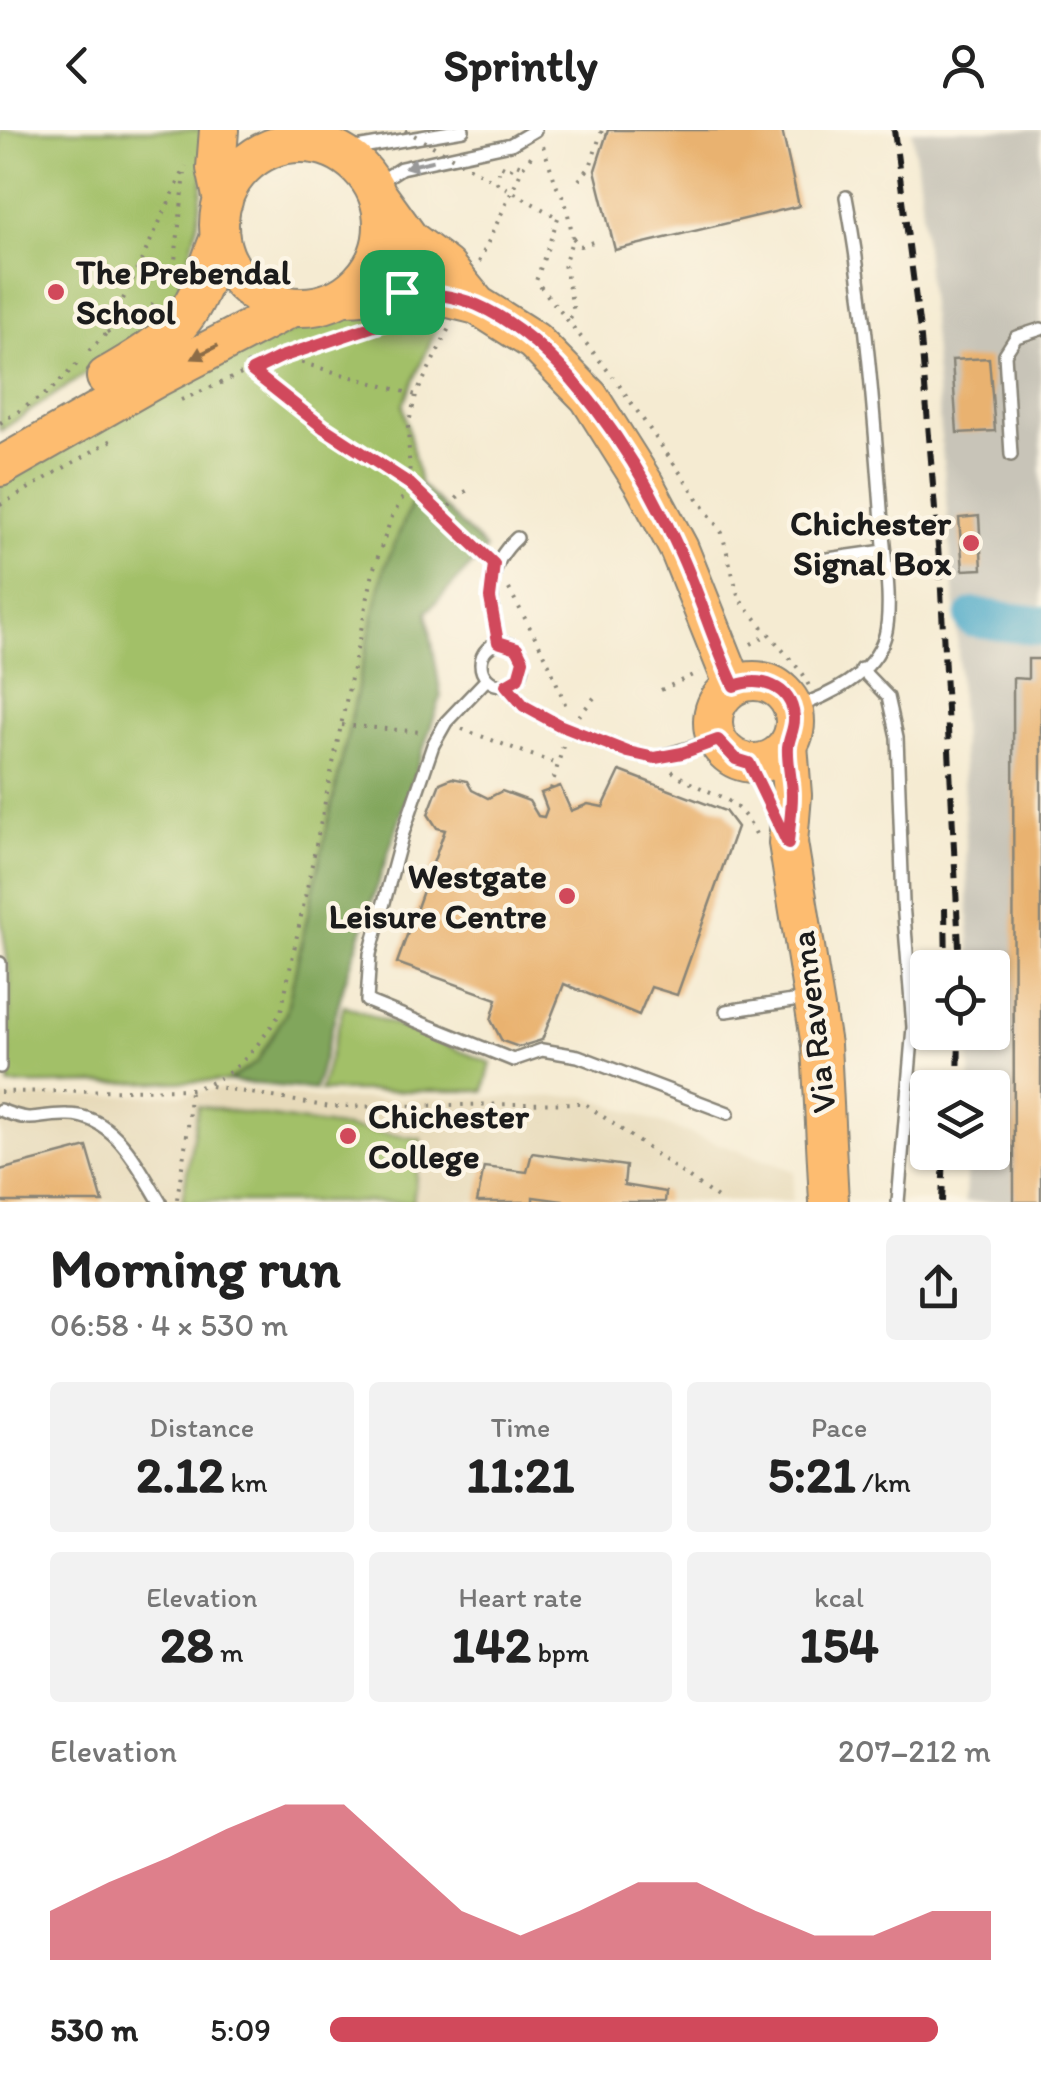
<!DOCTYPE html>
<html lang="en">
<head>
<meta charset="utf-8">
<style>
	body { margin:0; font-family:Itim,sans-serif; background:#f2f2f2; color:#222; height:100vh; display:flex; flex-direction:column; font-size:38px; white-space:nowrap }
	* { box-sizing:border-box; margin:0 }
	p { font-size:32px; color:#767676 }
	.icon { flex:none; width:55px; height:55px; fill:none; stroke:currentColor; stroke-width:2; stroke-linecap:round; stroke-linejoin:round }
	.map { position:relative; height:1072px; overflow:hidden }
	.side { display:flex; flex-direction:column; background:#fff; flex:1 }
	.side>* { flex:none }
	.buttons { position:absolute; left:910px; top:820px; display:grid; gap:20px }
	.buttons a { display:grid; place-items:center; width:100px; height:100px; border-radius:10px; background:#fff; box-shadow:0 2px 8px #0004; font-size:50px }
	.pin { position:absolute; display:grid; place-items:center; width:85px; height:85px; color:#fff; margin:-42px; border-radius:20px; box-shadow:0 5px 15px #0006 }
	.round { display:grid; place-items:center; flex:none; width:105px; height:105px; border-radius:10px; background:#f2f2f2 }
	.overview { display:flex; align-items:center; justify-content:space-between; height:170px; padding:0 50px }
	h1 { font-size:55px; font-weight:700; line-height:75px }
	.stats { display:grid; grid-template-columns:repeat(3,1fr); gap:15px; height:170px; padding:10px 50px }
	.stats div { display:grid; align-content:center; border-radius:10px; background:#f2f2f2; text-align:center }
	.stats b { font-size:50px; font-weight:700 }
	.stats small { font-size:28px; font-weight:400 }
	.stats p { font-size:28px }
	.chart { height:280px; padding:20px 50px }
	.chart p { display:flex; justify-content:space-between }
	.chart svg { width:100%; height:180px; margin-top:10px; fill:#d1495b; opacity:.7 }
	ul { padding:0 50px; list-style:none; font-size:32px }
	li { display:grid; grid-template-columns:160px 120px 1fr; align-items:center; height:75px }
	li i { height:25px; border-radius:12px; background:#d1495b }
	header { display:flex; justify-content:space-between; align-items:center; height:130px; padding:0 50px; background:#fff; font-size:45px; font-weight:700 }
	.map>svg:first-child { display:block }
	.built { fill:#e7daba }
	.industrial { fill:#c8c4b8 }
	.green { fill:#a2c068; stroke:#5f6e42; stroke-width:2.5 }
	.forest { fill:#81a65c; stroke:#4e613c; stroke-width:2.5 }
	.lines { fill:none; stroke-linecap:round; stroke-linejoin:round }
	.river { stroke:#49a8c8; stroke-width:40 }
	.building { fill:#e9b270 }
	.lane-casing { stroke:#888477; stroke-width:16 }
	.primary-casing { stroke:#888477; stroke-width:42 }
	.path { stroke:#888477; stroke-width:4; stroke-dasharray:2.5 8; stroke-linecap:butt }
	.lane { stroke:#fff; stroke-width:11 }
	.primary { stroke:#fdbc6f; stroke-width:38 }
	.rail { stroke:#1c1c1c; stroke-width:6; stroke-dasharray:15 8; stroke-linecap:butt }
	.path-bridge { stroke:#888477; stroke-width:4; stroke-dasharray:2.5 8; stroke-linecap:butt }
	.oneway { fill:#999 }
	.oneway2 { fill:#8c6c46 }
	.route-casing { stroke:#fff; stroke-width:20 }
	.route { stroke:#d1495b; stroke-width:12 }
	.poi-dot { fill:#d1495b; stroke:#fcf5e5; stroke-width:4 }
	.labels { text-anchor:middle; stroke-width:9; stroke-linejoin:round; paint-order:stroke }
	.poi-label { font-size:35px; font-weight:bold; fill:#1c1c1c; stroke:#fcf5e5; text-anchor:start }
	.street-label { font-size:35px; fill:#1c1c1c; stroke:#fcf5e5 }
</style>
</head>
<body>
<header><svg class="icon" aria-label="back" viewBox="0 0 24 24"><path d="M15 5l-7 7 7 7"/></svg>Sprintly<svg class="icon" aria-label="person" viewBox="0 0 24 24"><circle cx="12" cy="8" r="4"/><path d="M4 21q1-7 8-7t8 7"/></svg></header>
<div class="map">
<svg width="1041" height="1072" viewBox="0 0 1041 1072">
	<rect width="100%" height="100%" fill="#fcf5e5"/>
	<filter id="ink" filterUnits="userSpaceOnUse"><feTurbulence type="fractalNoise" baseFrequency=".01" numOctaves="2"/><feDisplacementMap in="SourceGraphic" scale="20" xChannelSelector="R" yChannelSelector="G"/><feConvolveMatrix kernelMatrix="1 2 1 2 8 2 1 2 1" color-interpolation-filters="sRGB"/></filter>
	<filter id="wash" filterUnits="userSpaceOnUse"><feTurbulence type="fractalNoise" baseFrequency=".0048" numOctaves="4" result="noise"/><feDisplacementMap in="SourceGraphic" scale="40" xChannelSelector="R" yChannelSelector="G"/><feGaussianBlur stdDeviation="2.25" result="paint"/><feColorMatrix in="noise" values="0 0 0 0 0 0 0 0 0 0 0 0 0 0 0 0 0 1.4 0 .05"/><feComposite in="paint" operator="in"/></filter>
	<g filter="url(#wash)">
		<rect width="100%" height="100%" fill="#f5ebd2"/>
		<path class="built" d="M230,957l100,13 256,-4 208,75 -2,31h-792v-104l183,-3z"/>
		<path class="industrial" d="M912,0h129v1072h-76l2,-49 25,-1v-64l-22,-1v-54l22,-1v-64l-21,-1 -14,-340 -37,-439z"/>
		<path class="green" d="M0,0h209l-11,91 -13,55 -16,33 -24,25 -145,97z
			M446,176l-43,99 17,79 -36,85 -98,444 -29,49 -29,19 -219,4 1,-106 -10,-69v-425l163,-94 114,-54 68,-26z
			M344,875l147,58 -7,28h-164z
			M198,976l223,33 -8,63h-231z"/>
		<path class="forest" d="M420,354l66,65 -59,63 14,85 -97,287 -29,106 -87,-9 29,-19 29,-49 98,-444z"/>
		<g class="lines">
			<path class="river" d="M975,488l66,8"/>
		</g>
		<g id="blocks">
			<path class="building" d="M608,0h174l17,76 -184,44 -20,-80z
				M989,228l6,73 -38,2 -5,-73z
				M979,386l3,53 -19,1 -4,-52z
				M1028,529h13v543h-27l-1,-524 15,1z
				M620,641l105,40 12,16 -60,168 -26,-8 -12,28 -75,-31 -22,56 -23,7 -17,-6 -11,-21 6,-21 -100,-36 48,-133 -8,-2 -9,-14 12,-31 12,-5 15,3 5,9 16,8 14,-7 27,10 9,15 6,1 3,-8 -6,-16 19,-7 11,25 17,-7 15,3z
				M87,1017l16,55h-103v-32z
				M532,1023l94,13 -2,19 42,7 -1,10h-95l-37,-5v5h-56l7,-35 43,5z"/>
		</g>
	</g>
	<g filter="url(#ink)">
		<use href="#blocks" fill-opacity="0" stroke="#888477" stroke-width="2.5"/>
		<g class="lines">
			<defs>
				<path id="lane" d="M338,21l125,-21
					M373,56l28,-18 110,-24 24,-14
					M1011,325l-6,-101 11,-17 25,-8
					M821,430l63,-9
					M498,512c-7,-42 -16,-72 19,-104
					M481 534a21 21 0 1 1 42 0a21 21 0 1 1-42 0Z
					M861,539l27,28 9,40 6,166 10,124 -15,175
					M487,549l-41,43 -13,23 -31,91 -32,118 -3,47 146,59 29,-10 36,6 150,57
					M506,555l18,21 35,19 69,27 27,6 62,-18
					M793,578c34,-11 81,-33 92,-72 8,-31 -1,-82 -3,-114 -8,-109 -16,-218 -36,-325
					M0,833v104
					M726,881l80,-12
					M0,980c37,15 34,4 68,5 47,0 71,53 92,87"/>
				<path id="primary" d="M219,0l-3,38 7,33
					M219 95a82 82 0 1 1 164 0a82 82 0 1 1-164 0Z
					M379,67l31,43 36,27 31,38 57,36 55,56 55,87 35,65 55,137
					M344,166c21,0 42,-5 63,-4 24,1 47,7 70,13
					M106,247c33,-19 70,-40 88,-75 11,-20 17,-44 26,-65
					M0,337l156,-89 136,-71
					M713 592a41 41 0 1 1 82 0a41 41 0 1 1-82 0Z
					M788,615l4,50 -4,48 33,202 8,157"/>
			</defs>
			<use href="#lane" class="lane-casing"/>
			<use href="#primary" class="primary-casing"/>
			<path class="path" d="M543,16l14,41 8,13 8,38 -9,26 10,48 -6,9
				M579,50l11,-13 12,-37
				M497,54l3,-19 10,5 4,-7 9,4
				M558,88l-22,63 77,96
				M573,108l7,8 13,-4
				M479,132l44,-95 12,-16
				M174,139l11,-95
				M107,203l47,-29
				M89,221l18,-18 79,-167
				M281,227l135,38
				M247,232l5,9 71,57 87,56 73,70
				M619,255l103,148 17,66 64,75 6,12
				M181,270l100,-43 92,-31
				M0,293l50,-32 29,-29
				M0,375l117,-68
				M442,384l19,-20 11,-6
				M509,459l37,68 22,54
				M751,514l18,-10
				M661,560l38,-18
				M579,586l19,-23
				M342,595l79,7
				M462,599l94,35
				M672,641c37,28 61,17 85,65
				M551,659l12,-43
				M211,956l119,21 254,-4 139,99
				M0,962l190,-3c44,-8 67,-42 91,-77l93,-444 17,-49 19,-35 -2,-58 8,-31 33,-67
				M177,1069l11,-71 2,-39"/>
			<use href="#lane" class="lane"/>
			<use href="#primary" class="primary"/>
			<path class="rail" d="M894,0l27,208 19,233 20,397
				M945,778l1,60
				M958,958l1,-56
				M942,1072l2,-50"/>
			<path class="path-bridge" d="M405,0l153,88"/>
		</g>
		<defs><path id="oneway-solid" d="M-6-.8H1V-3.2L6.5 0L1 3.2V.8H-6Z" transform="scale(2.5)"/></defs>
		<use class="oneway" href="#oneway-solid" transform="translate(419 34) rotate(167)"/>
		<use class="oneway2" href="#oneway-solid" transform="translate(205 222) rotate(153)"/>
	</g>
	<g class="lines" filter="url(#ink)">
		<defs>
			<path id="route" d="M402,162c24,1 52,3 75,13 88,38 164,160 202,245 21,45 34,92 55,136 25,-10 57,-1 60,31 1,11 -5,20 -6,30 -1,16 4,33 4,48 0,16 -3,33 -4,49l-39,-81 -13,-4 -18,-19 -36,13 -27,5 -27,-6 -69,-27 -35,-19 -18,-21 12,-7 5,-18 -6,-12 -19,-6 -8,-44 4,-34 -84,-80 -86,-56 -72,-57 29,-14 114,-38z"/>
		</defs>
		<use href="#route" class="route-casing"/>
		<use href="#route" class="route"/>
	</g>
	<g class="poi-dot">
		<circle cx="56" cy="162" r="10"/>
		<circle cx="971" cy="413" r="10"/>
		<circle cx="567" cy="766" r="10"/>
		<circle cx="348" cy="1006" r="10"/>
	</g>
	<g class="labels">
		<g class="poi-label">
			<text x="76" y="154">The Prebendal<tspan x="76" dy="40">School</tspan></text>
			<text x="951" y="405" text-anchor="end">Chichester<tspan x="951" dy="40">Signal Box</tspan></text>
			<text x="547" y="758" text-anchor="end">Westgate<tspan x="547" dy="40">Leisure Centre</tspan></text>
			<text x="368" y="998">Chichester<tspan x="368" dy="40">College</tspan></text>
		</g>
		<g class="street-label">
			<text transform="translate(813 892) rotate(-97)" y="12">Via Ravenna</text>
		</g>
	</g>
</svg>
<div class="buttons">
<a><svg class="icon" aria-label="locate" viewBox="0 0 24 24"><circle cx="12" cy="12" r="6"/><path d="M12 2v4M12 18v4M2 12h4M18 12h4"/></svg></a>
<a><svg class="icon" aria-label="layers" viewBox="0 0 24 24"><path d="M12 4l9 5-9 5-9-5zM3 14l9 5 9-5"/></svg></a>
</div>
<div class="pin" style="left:402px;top:162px;background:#1e9e55"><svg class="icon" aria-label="arrive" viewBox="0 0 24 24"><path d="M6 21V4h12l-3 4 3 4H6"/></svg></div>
</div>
<section class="side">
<div class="overview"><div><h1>Morning run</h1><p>06:58 · 4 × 530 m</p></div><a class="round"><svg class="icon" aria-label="share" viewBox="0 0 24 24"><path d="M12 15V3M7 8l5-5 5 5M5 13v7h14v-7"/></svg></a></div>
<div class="stats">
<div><p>Distance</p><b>2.12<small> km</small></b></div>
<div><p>Time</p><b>11:21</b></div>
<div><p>Pace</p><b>5:21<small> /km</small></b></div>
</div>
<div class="stats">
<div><p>Elevation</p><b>28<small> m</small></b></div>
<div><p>Heart rate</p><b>142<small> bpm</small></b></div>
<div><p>kcal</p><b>154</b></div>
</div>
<div class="chart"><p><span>Elevation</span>207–212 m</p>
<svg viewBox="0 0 160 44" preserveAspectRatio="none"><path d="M0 44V32L10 25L20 19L30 12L40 6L50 6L60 19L70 32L80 38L90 32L100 25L110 25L120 32L130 38L140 38L150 32L160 32V44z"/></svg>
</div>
<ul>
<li><b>530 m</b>5:09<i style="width:92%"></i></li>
</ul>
</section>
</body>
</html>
